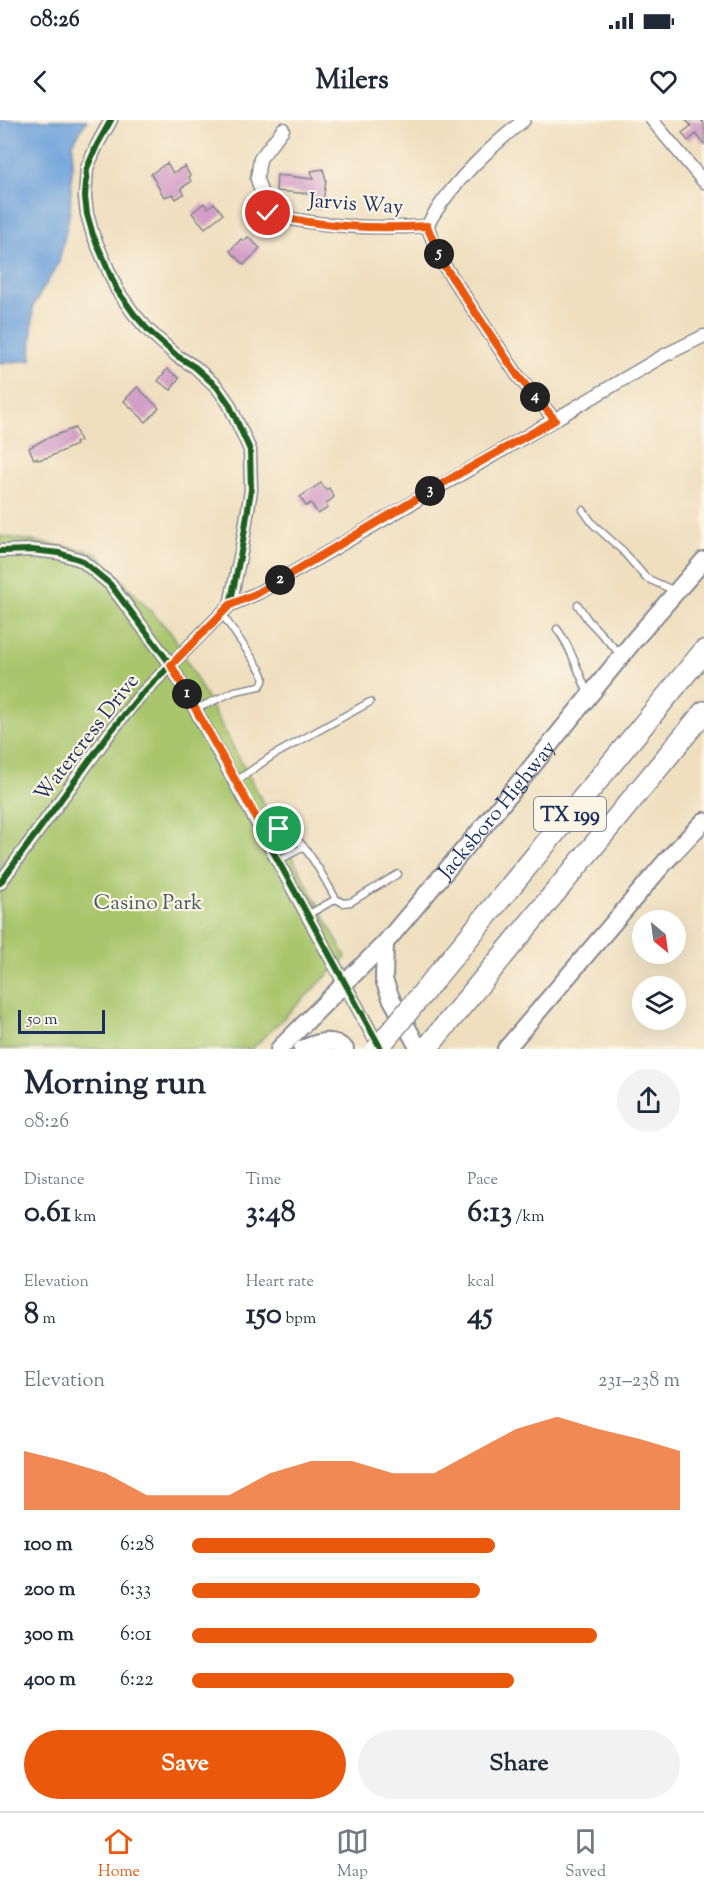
<!DOCTYPE html>
<html lang="en">
<head>
<meta charset="utf-8">
<style>
	body { margin:0; font-family:"Sorts Mill Goudy",serif; background:#f2f2f3; color:#1f2937; height:100vh; display:flex; flex-direction:column; font-size:22px; white-space:nowrap }
	* { box-sizing:border-box; margin:0 }
	p { font-size:20px; color:#747a83 }
	.icon { flex:none; width:33px; height:33px; fill:none; stroke:currentColor; stroke-width:2; stroke-linecap:round; stroke-linejoin:round }
	.map { position:relative; height:929px; overflow:hidden }
	.side { display:flex; flex-direction:column; background:#fff; flex:1 }
	.side>* { flex:none }
	.needle { width:39px; rotate:151deg }
	.buttons { position:absolute; left:632px; top:790px; display:grid; gap:12px }
	.buttons a { display:grid; place-items:center; width:54px; height:54px; border-radius:50%; background:#fff; box-shadow:0 6px 24px #0002; font-size:30px }
	.scale { position:absolute; left:18px; bottom:15px; width:87px; box-sizing:border-box; padding-left:6px; border:3px solid #1b2f5e; border-top:0; font-size:16px; line-height:21px; white-space:nowrap; color:#1b2f5e; -webkit-text-stroke:4px #fcf5e5; paint-order:stroke }
	.pin { position:absolute; display:grid; place-items:center; width:51px; height:51px; color:#fff; margin:-26px; border:3px solid #fff; border-radius:50%; box-shadow:0 2px 6px #0007 }
	.km { position:absolute; width:30px; height:30px; margin:-15px; border-radius:50%; background:#222; color:#fff; font-size:16px; line-height:30px; text-align:center }
	.round { display:grid; place-items:center; flex:none; width:63px; height:63px; border-radius:32px; background:#f2f2f3 }
	.summary { display:flex; align-items:center; justify-content:space-between; height:102px; padding:0 24px }
	h1 { font-size:33px; font-weight:700; line-height:45px }
	.metrics { display:grid; grid-template-columns:repeat(3,1fr); gap:9px; height:102px; padding:6px 24px }
	.metrics div { display:grid; align-content:center }
	.metrics b { font-size:30px; font-weight:700 }
	.metrics small { font-size:16px; font-weight:400 }
	.metrics p { font-size:16px }
	.chart { height:168px; padding:12px 24px }
	.chart p { display:flex; justify-content:space-between }
	.chart svg { width:100%; height:108px; margin-top:6px; fill:#ea580c; opacity:.7 }
	.primary-button { display:flex; gap:12px; margin-top:auto; padding:12px 24px }
	.primary-button a { flex:1; height:69px; border-radius:36px; background:#ea580c; color:#fff; font-size:24px; font-weight:700; line-height:69px; text-align:center }
	.primary-button a+a { background:#f2f2f3; color:#1f2937 }
	ul { padding:0 24px; list-style:none; font-size:20px }
	li { display:grid; grid-template-columns:96px 72px 1fr; align-items:center; height:45px }
	li i { height:15px; border-radius:8px; background:#ea580c }
	.status { display:flex; justify-content:space-between; align-items:center; height:42px; padding:0 30px; background:#fff; direction:ltr }
	.status svg { height:16px; fill:currentColor }
	header { display:flex; justify-content:space-between; align-items:center; height:78px; padding:0 24px; background:#fff; font-size:27px; font-weight:700 }
	.tabs { display:flex; justify-content:space-around; align-items:center; height:84px; border-top:2px solid #e0e1e3; background:#fff; font-size:16px; color:#747a83 }
	.tabs a { display:grid; justify-items:center; gap:3px }
	.tabs .on { color:#ea580c }
	.map>svg:first-child { display:block }
	.green { fill:#a9c66d; stroke:#627a66; stroke-width:1.5 }
	.water { fill:#6ea3db; stroke:#44699c; stroke-width:1.5 }
	.building { fill:#d39ec7 }
	.lines { fill:none; stroke-linecap:round; stroke-linejoin:round }
	.service-casing { stroke:#85878e; stroke-width:9 }
	.minor-casing { stroke:#85878e; stroke-width:15 }
	.secondary-casing { stroke:#85878e; stroke-width:20 }
	.motorway-casing { stroke:#85878e; stroke-width:24 }
	.service { stroke:#fff; stroke-width:6 }
	.minor { stroke:#fff; stroke-width:12 }
	.secondary { stroke:#fff; stroke-width:16 }
	.motorway { stroke:#fff; stroke-width:21 }
	.motorway-bridge-casing { stroke:#85878e; stroke-width:24; stroke-linecap:butt }
	.motorway-bridge { stroke:#fff; stroke-width:21 }
	.cycleway-casing { stroke:#fcf5e5; stroke-width:10 }
	.cycleway { stroke:#1b5e20; stroke-width:6 }
	.route-casing { stroke:#fff; stroke-width:12 }
	.route { stroke:#ea580c; stroke-width:8 }
	.labels { text-anchor:middle; stroke-width:4.5; stroke-linejoin:round; paint-order:stroke }
	.shield { fill:#fcf5e5; stroke:#5e6a86; stroke-width:1.5 }
	.shield-label { font-size:20px; font-weight:bold; fill:#1b2f5e }
	.street-label { font-size:21px; fill:#1b2f5e; stroke:#fcf5e5 }
	.park-label { font-size:21px; fill:#465c62; stroke:#fcf5e5 }
</style>
</head>
<body>
<div class="status"><b>08:26</b><svg viewBox="0 0 49 12"><path d="M0 12V9h3v3zM5 12V6h3v6zM10 12V3h3v9zM15 12V0h3v12zM26 1h20v11H26zM47 4h2v5h-2z"/></svg></div>
<header><svg class="icon" aria-label="back" viewBox="0 0 24 24"><path d="M15 5l-7 7 7 7"/></svg>Milers<svg class="icon" aria-label="heart" viewBox="0 0 24 24"><path d="M12 20l-8-8c-3-5 5-10 8-4 3-6 11-1 8 4z"/></svg></header>
<div class="map">
<svg width="704" height="929" viewBox="0 0 704 929">
	<rect width="100%" height="100%" fill="#fcf5e5"/>
	<filter id="ink" filterUnits="userSpaceOnUse"><feTurbulence type="fractalNoise" baseFrequency=".0167" numOctaves="2"/><feDisplacementMap in="SourceGraphic" scale="12" xChannelSelector="R" yChannelSelector="G"/><feConvolveMatrix kernelMatrix="1 2 1 2 8 2 1 2 1" color-interpolation-filters="sRGB"/></filter>
	<filter id="wash" filterUnits="userSpaceOnUse"><feTurbulence type="fractalNoise" baseFrequency=".008" numOctaves="4" result="noise"/><feDisplacementMap in="SourceGraphic" scale="24" xChannelSelector="R" yChannelSelector="G"/><feGaussianBlur stdDeviation="1.35" result="paint"/><feColorMatrix in="noise" values="0 0 0 0 0 0 0 0 0 0 0 0 0 0 0 0 0 1.4 0 .05"/><feComposite in="paint" operator="in"/></filter>
	<g filter="url(#wash)">
		<rect width="100%" height="100%" fill="#efdfbf"/>
		<path class="green" d="M0,416l87,14 10,4 76,81 173,322 -94,92h-252z"/>
		<path class="water" d="M0,0h87l-14,23 -3,69 -11,50 -26,44 -2,54 -31,3z"/>
		<g id="blocks">
			<path class="building" d="M686,0h15l3,4v20l-8,-10 -8,7 -6,-8 9,-7z
				M167,43l6,10 12,-7 5,10 -1,1 2,5 -10,6 3,6 -8,5 -3,-5 -9,3 -13,-23z
				M323,49l3,11 -4,29 -11,-1 1,-14 -36,-3 1,-16 37,4 -3,-8z
				M204,83l4,5 6,-5 9,11 -18,14 -13,-15z
				M248,117l12,11 -16,17 -14,-14 11,-12 3,2z
				M167,249l12,9 -8,12 -13,-9z
				M137,267l22,21 -13,14 -22,-21z
				M75,308l5,13 -5,2 1,2 -27,12 -11,3 -1,-2 -3,1 -5,-11 16,-9z
				M321,363l5,7 3,-2 5,9 -8,7 2,4 -10,6 -7,-11 -5,3 -6,-9z"/>
		</g>
	</g>
	<g filter="url(#ink)">
		<use href="#blocks" fill-opacity="0" stroke="#85878e" stroke-width="1.5"/>
		<g class="lines">
			<defs>
				<path id="service" d="M583,390l10,14 29,26 24,28 29,13
					M578,485l10,15 32,34
					M557,509c14,18 21,43 31,64
					M196,589l39,-18 25,-5c5,-6 4,-9 1,-15l-39,-57
					M236,661l36,-25 98,-54
					M264,712c4,-1 9,-3 13,-3 24,0 48,52 59,70l7,4 8,-1 47,-28
					M279,740l25,-13
					M309,794l27,-15"/>
				<path id="minor" d="M652,0l52,62
					M283,9l-23,30 -3,20 11,34c51,15 106,16 159,13
					M427,106l16,38 75,112 37,44
					M427,106c22,-41 61,-77 97,-106
					M0,431l32,-1 27,3 22,7 29,24 61,81 209,384
					M230,485l28,-12 407,-238 39,-19
					M0,763l111,-152 28,-34 91,-92 12,-58 9,-57 -1,-40 -21,-46 -12,-17 -22,-20 -18,-11 -28,-25 -15,-17 -17,-24 -24,-55 -6,-21 -2,-17 2,-29 10,-23 14,-25"/>
				<g id="secondary">
					<path d="M385,823l-1,37 7,18 28,51"/>
					<path id="s1" d="M279,929l106,-106 98,-116 153,-189 68,-78"/>
					<path d="M302,929c15,-6 29,-13 43,0"/>
					<path d="M506,929l160,-188 38,-40"/>
				</g>
				<path id="motorway" d="M436,857l268,-326
					M426,929l278,-337"/>
			</defs>
			<use href="#service" class="service-casing"/>
			<use href="#minor" class="minor-casing"/>
			<use href="#secondary" class="secondary-casing"/>
			<use href="#motorway" class="motorway-casing"/>
			<use href="#service" class="service"/>
			<use href="#minor" class="minor"/>
			<use href="#secondary" class="secondary"/>
			<use href="#motorway" class="motorway"/>
			<defs>
				<path id="motorway-bridge" d="M377,929l59,-72"/>
			</defs>
			<use href="#motorway-bridge" class="motorway-bridge-casing"/>
			<use href="#motorway-bridge" class="motorway-bridge"/>
			<defs>
				<path id="cycleway" d="M0,431l32,-1 27,3 22,7 29,24 61,81 210,384
					M0,763l111,-152 28,-34 91,-92 12,-58 9,-57 -1,-40 -21,-46 -12,-17 -22,-20 -18,-11 -28,-25 -15,-17 -17,-24 -24,-55 -6,-21 -2,-17 2,-29 10,-23 14,-25"/>
			</defs>
			<use href="#cycleway" class="cycleway-casing"/>
			<use href="#cycleway" class="cycleway"/>
		</g>
	</g>
	<g class="lines" filter="url(#ink)">
		<defs>
			<path id="route" d="M268,93c51,15 106,16 159,13l16,38 75,112 37,44 -98,55 -199,118 -28,12 -59,60 93,167 15,-3"/>
		</defs>
		<use href="#route" class="route-casing"/>
		<use href="#route" class="route"/>
	</g>
	<g class="labels">
		<rect class="shield" x="534" y="677" width="72" height="34" rx="4.5"/>
		<g class="shield-label">
			<text x="570" y="701">TX 199</text>
		</g>
		<g class="street-label">
			<text transform="translate(356 83) rotate(4)" y="7">Jarvis Way</text>
			<text transform="translate(86 617) rotate(-52)" y="7">Watercress Drive</text>
			<text dy="7" stroke="none"><textPath href="#s1" startOffset="324">Jacksboro Highway</textPath></text>
		</g>
		<g class="park-label">
			<text x="148" y="789">Casino Park</text>
		</g>
	</g>
</svg>
<div class="buttons">
<a><svg class="needle" viewBox="-14 -14 28 28"><path d="M0-13l5 13h-10z" fill="#e53935"/><path d="M0 13l5-13h-10z" fill="#747a83"/></svg></a>
<a><svg class="icon" aria-label="layers" viewBox="0 0 24 24"><path d="M12 4l9 5-9 5-9-5zM3 14l9 5 9-5"/></svg></a>
</div>
<div class="scale">50 m</div>
<div class="pin" style="left:279px;top:709px;background:#1e9e55"><svg class="icon" aria-label="arrive" viewBox="0 0 24 24"><path d="M6 21V4h12l-3 4 3 4H6"/></svg></div>
<div class="pin" style="left:268px;top:93px;background:#d93025"><svg class="icon" aria-label="check" viewBox="0 0 24 24"><path d="M5 12l5 5 9-10"/></svg></div>
<b class="km" style="left:187px;top:574px">1</b>
<b class="km" style="left:280px;top:460px">2</b>
<b class="km" style="left:430px;top:371px">3</b>
<b class="km" style="left:535px;top:277px">4</b>
<b class="km" style="left:439px;top:134px">5</b>
</div>
<section class="side">
<div class="summary"><div><h1>Morning run</h1><p>08:26</p></div><a class="round"><svg class="icon" aria-label="share" viewBox="0 0 24 24"><path d="M12 15V3M7 8l5-5 5 5M5 13v7h14v-7"/></svg></a></div>
<div class="metrics">
<div><p>Distance</p><b>0.61<small> km</small></b></div>
<div><p>Time</p><b>3:48</b></div>
<div><p>Pace</p><b>6:13<small> /km</small></b></div>
</div>
<div class="metrics">
<div><p>Elevation</p><b>8<small> m</small></b></div>
<div><p>Heart rate</p><b>150<small> bpm</small></b></div>
<div><p>kcal</p><b>45</b></div>
</div>
<div class="chart"><p><span>Elevation</span>231–238 m</p>
<svg viewBox="0 0 160 44" preserveAspectRatio="none"><path d="M0 44V20L10 24L20 29L30 38L40 38L50 38L60 29L70 24L80 24L90 29L100 29L110 20L120 11L130 6L140 11L150 15L160 20V44z"/></svg>
</div>
<ul>
<li><b>100 m</b>6:28<i style="width:62%"></i></li>
<li><b>200 m</b>6:33<i style="width:59%"></i></li>
<li><b>300 m</b>6:01<i style="width:83%"></i></li>
<li><b>400 m</b>6:22<i style="width:66%"></i></li>
</ul>
<div class="primary-button"><a>Save</a><a>Share</a></div>
</section>
<nav class="tabs">
<a class="on"><svg class="icon" aria-label="home" viewBox="0 0 24 24"><path d="M3 11l9-7 9 7M6 9v11h12V9"/></svg>Home</a>
<a><svg class="icon" aria-label="map" viewBox="0 0 24 24"><path d="M3 6l6-2 6 2 6-2v14l-6 2-6-2-6 2zM9 4v14M15 6v14"/></svg>Map</a>
<a><svg class="icon" aria-label="saved" viewBox="0 0 24 24"><path d="M7 4h10v16l-5-4-5 4z"/></svg>Saved</a>
</nav>
</body>
</html>
